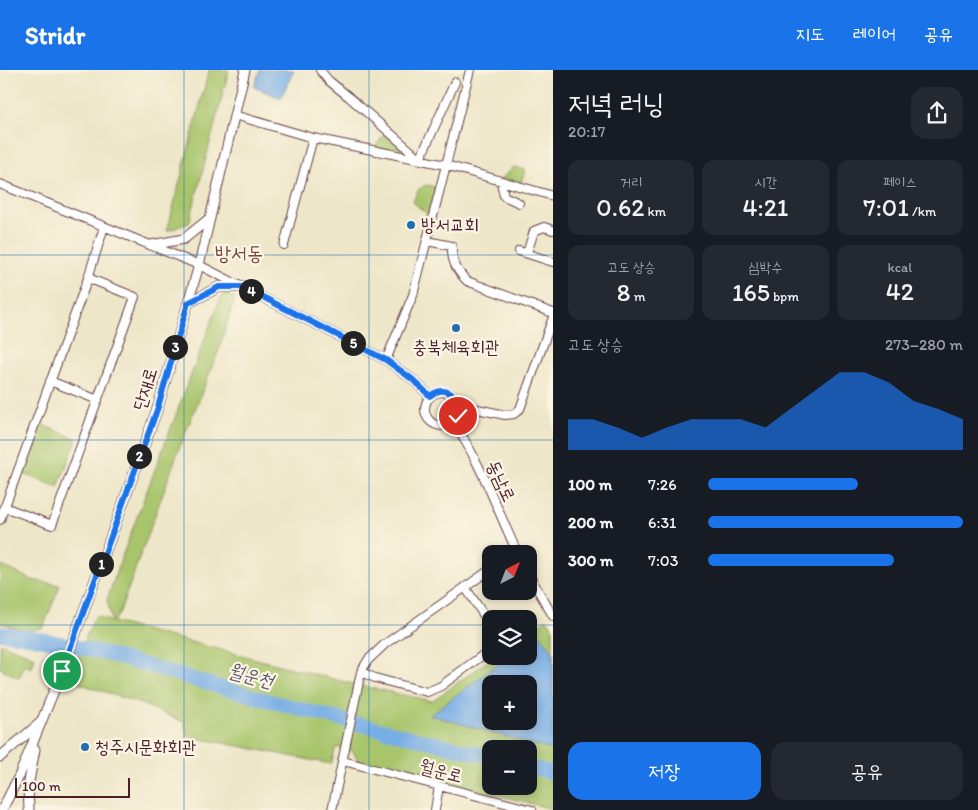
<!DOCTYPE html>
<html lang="ko">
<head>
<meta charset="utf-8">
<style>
	body { margin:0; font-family:Itim,"Poor Story",sans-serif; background:#242831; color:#f1f3f6; height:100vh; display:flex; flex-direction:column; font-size:19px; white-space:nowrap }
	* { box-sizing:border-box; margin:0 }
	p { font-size:16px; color:#9ea1a6 }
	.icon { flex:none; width:28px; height:28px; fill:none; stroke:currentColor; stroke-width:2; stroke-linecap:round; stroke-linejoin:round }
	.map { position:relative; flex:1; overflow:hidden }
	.panel { display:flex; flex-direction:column; background:#171b24; width:425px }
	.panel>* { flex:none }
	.needle { width:32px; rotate:42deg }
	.fabs { position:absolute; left:482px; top:475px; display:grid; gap:10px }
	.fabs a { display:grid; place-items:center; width:55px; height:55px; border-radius:10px; background:#171b24; box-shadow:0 2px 8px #0003; font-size:25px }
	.scale { position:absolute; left:15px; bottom:12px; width:115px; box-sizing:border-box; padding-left:5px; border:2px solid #4a1f2b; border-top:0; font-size:14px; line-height:18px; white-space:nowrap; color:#4a1f2b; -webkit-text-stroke:4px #fcf5e5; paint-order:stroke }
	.pin { position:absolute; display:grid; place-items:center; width:42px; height:42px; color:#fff; margin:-21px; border:2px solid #fff; border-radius:50%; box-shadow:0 1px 5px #0007 }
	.km { position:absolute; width:25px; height:25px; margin:-12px; border-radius:50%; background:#222; color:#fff; font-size:14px; line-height:25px; text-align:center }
	.round { display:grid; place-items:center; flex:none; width:52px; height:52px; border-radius:15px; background:#242831 }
	.overview { display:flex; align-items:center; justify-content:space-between; height:85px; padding:0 15px }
	h1 { font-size:28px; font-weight:600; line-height:38px }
	.stats { display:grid; grid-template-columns:repeat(3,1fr); gap:8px; height:85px; padding:5px 15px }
	.stats div { display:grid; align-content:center; border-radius:12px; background:#242831; text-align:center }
	.stats b { font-size:25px; font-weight:600 }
	.stats small { font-size:14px; font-weight:400 }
	.stats p { font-size:14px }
	.chart { height:140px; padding:10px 15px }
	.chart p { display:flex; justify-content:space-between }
	.chart svg { width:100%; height:90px; margin-top:5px; fill:#1a73e8; opacity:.7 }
	.primary-button { display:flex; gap:10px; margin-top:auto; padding:10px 15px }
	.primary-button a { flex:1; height:58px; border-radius:15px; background:#1a73e8; color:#fff; font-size:20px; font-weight:600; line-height:58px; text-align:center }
	.primary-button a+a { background:#242831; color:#f1f3f6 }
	ul { padding:0 15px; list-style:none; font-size:16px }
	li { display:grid; grid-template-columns:80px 60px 1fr; align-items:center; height:38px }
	li i { height:12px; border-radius:6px; background:#1a73e8 }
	header { display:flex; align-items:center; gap:30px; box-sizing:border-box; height:70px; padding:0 25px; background:#1a73e8; color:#fff }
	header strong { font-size:24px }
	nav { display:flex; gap:28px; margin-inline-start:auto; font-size:18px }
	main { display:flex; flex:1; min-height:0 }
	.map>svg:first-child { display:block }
	.green { fill:#a8c56c; stroke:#79724c; fill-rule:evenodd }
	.water { fill:#77ade5; stroke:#606688; fill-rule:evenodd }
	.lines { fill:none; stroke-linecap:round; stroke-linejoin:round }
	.river { stroke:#77ade5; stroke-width:14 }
	.minor-casing { stroke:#633d43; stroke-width:10 }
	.tertiary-casing { stroke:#633d43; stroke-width:11 }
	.minor { stroke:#fff; stroke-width:8 }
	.tertiary { stroke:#fff; stroke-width:9 }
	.route-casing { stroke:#fff; stroke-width:10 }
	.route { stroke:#1a73e8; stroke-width:6 }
	.grid { fill:none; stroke:#1f6fb2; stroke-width:1; stroke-opacity:0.55 }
	.poi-dot { fill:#1f6fb2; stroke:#fcf5e5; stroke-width:2 }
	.labels { text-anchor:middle; stroke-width:4.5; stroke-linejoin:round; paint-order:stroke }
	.poi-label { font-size:18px; fill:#4a1f2b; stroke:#fcf5e5; text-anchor:start }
	.street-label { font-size:18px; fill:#4a1f2b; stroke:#fcf5e5 }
	.water-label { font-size:19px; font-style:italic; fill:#5a516c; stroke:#fcf5e5 }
	.quarter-label { font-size:20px; fill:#784a3d; stroke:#fcf5e5 }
</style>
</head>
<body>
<header>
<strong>Stridr</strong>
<nav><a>지도</a><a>레이어</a><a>공유</a></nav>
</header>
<main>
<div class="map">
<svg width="553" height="740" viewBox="0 0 553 740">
	<rect width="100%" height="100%" fill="#fcf5e5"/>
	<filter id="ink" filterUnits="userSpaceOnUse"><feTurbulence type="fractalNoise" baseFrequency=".02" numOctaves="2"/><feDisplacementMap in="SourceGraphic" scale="10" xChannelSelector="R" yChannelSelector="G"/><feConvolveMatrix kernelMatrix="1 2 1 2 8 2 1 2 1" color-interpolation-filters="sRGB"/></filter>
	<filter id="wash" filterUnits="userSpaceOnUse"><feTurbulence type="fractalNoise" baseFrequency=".0096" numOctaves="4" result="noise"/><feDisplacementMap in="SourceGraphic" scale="20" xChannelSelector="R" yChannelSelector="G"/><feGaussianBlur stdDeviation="1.12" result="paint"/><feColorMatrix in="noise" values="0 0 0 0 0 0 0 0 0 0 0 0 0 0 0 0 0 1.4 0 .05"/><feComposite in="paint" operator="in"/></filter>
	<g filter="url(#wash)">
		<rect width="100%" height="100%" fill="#eee6c8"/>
		<path class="green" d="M209,0h20l-40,153 -22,8z
			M385,63l27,22 -37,-8z
			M514,97l11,3 -4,13 -18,-3 1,-4z
			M426,115l10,2 -8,28 -15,-13 5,-12z
			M225,223l10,5 -17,54 -39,97 -60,165 -6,8 236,61 83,18 63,-45h34v-24l18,-13 6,9v181l-195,-48 -5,-10 -17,-4 -5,17 -144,-28 -3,-14 -43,-18 -66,-22c-3,-18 13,-50 21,-67l16,7 -5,-22 11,-33 102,-268zM491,614h38v37h-38zM491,679h38v37h-38z
			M40,354l37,15 -19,48 -37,-14z
			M0,495l32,15 28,5 -17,43 -17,3 -26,-8z
			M0,573l35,14 -3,11 -7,-3 -6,13 -19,-10z"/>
		<path class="water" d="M260,0h34l-13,28 -27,-11z
			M540,564l13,18v98l-123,-35 79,-59h20v-14zM491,614h38v37h-38z"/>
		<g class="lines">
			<path class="river" d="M0,563c78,9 152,35 227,56 88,25 176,46 264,68
				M529,697l24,6"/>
		</g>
	</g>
	<g filter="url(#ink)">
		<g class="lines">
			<defs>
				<path id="minor" d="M320,0l8,10 21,17 71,62 35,-77
					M470,0l-24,95 107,31
					M234,45l79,23 133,27 -33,130 -27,65
					M501,112l3,14 15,7
					M0,114l199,81 187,95 26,19 18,17
					M427,171l25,5c-1,15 5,25 15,35l86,32
					M284,175l29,-107
					M519,181l34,11
					M527,183l7,-22 10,-4 9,3
					M50,311l48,19
					M425 339a17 17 0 1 1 34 0a17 17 0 1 1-34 0Z
					M459,335l46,10 9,-1 6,-5 33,-92
					M453,352c28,40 44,88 65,132
					M4,437l48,18 83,-228 -47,-19
					M0,450l88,-242 16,-51
					M529,505l24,41
					M465,517l26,39
					M361,602l14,6 52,14 14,-6 50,-37
					M343,691l189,49
					M332,740l29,-138 7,-12 17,-16 106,-75
					M435,740l4,-24"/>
				<path id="tertiary" d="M151,175l33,-6 26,-21
					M188,233l31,-16h24
					M0,687l40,-34
					M2,740l18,-36 42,-103 96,-264 41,-142 46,-195
					M29,740l-1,-23 7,-38"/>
			</defs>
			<use href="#minor" class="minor-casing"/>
			<use href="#tertiary" class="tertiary-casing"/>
			<use href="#minor" class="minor"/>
			<use href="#tertiary" class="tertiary"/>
		</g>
	</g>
	<g class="lines" filter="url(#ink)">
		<defs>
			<path id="route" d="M62,601l96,-264 30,-104 31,-16h24l143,73 26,19 18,17c16,-13 32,1 28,20"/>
		</defs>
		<use href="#route" class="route-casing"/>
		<use href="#route" class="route"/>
	</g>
	<path class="grid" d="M184,0v740M369,0v740M0,185h553M0,370h553M0,555h491M529,555h24"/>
	<g class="poi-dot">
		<circle cx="411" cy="155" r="5"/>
		<circle cx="456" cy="258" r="5"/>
		<circle cx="85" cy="677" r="5"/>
	</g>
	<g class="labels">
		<g class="poi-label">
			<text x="421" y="161">방서교회</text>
			<text x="456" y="283" text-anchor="middle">충북체육회관</text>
			<text x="95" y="683">청주시문화회관</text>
		</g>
		<g class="street-label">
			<text transform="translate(145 319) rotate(-73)" y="6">단재로</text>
			<text transform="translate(501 411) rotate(65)" y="6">동남로</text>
			<text transform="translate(441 701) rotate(15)" y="6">월운로</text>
		</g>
		<g class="water-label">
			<text transform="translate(251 605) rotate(15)" y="7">월운천</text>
		</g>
		<g class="quarter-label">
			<text x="239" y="190">방서동</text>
		</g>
	</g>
</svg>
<div class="fabs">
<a><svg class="needle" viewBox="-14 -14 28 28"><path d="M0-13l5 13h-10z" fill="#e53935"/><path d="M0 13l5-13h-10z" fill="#9ea1a6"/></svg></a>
<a><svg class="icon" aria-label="layers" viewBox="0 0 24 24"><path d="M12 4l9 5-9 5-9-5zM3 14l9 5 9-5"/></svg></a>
<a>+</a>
<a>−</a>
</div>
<div class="scale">100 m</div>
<div class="pin" style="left:62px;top:601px;background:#1e9e55"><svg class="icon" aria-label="arrive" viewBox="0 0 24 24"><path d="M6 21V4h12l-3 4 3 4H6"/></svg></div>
<div class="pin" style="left:458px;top:346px;background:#d93025"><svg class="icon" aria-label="check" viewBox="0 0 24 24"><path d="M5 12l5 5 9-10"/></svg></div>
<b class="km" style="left:101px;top:494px">1</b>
<b class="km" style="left:139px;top:386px">2</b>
<b class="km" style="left:175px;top:277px">3</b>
<b class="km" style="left:251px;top:221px">4</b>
<b class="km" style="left:353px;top:273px">5</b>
</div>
<section class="panel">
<div class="overview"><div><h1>저녁 러닝</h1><p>20:17</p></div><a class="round"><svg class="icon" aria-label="share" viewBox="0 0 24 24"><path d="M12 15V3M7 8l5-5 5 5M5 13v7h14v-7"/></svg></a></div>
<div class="stats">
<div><p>거리</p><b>0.62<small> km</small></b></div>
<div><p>시간</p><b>4:21</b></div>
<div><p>페이스</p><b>7:01<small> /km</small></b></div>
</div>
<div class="stats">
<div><p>고도 상승</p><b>8<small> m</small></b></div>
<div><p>심박수</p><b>165<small> bpm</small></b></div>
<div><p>kcal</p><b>42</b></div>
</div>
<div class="chart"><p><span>고도 상승</span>273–280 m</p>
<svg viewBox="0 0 160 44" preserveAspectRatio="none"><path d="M0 44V29L10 29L20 33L30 38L40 33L50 29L60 29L70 29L80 33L90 24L100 15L110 6L120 6L130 11L140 20L150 24L160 29V44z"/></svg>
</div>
<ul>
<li><b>100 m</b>7:26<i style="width:59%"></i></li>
<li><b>200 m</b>6:31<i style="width:100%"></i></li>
<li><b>300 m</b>7:03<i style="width:73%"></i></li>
</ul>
<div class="primary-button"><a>저장</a><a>공유</a></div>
</section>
</main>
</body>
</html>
